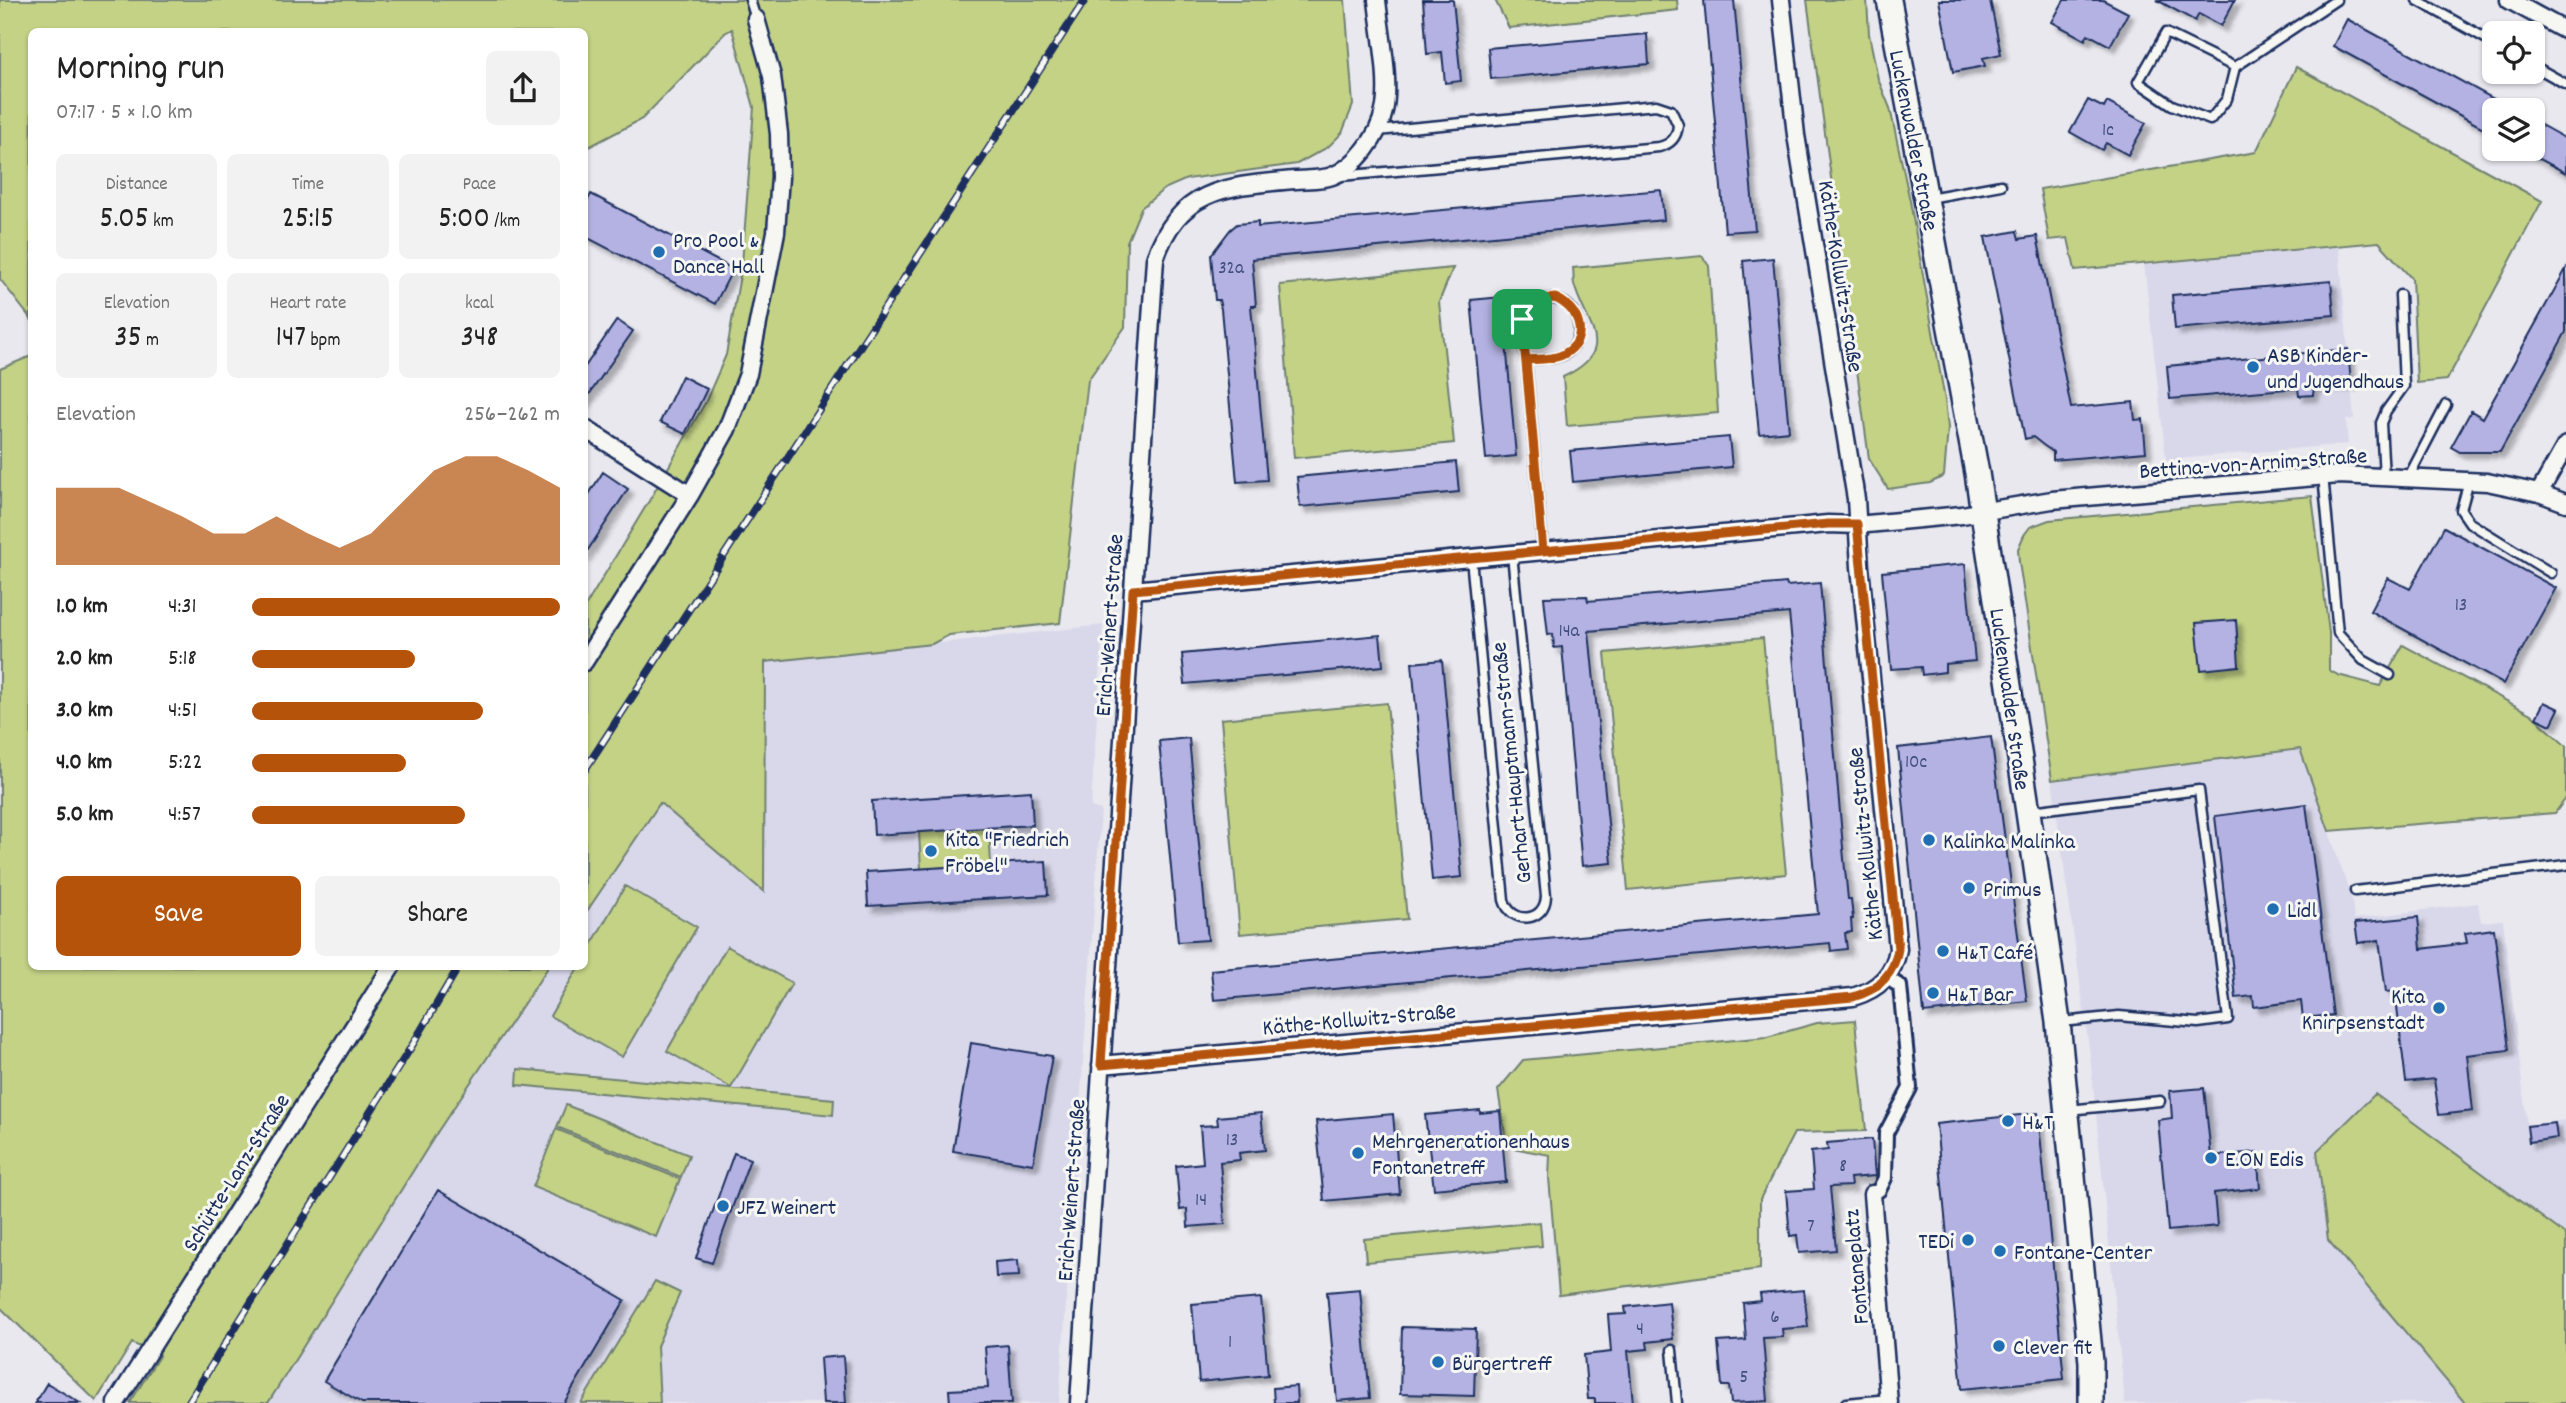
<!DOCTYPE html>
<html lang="en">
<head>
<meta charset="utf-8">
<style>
	body { margin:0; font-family:Dekko,sans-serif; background:#f2f2f2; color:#222; height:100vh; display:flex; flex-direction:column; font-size:26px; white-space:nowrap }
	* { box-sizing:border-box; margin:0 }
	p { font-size:23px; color:#767676 }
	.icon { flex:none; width:38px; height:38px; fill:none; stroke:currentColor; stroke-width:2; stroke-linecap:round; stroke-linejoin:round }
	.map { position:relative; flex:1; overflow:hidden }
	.side { position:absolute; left:28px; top:28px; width:560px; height:942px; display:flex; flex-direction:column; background:#fff; border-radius:10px; box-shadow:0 2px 5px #0004 }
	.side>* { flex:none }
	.buttons { position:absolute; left:2482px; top:21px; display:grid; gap:14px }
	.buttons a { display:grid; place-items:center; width:63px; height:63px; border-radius:10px; background:#fff; box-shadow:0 2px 5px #0004; font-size:35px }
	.pin { position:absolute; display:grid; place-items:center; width:60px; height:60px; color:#fff; margin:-30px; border-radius:14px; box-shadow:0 4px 10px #0006 }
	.round { display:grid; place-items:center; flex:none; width:74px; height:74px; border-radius:10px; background:#f2f2f2 }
	.summary { display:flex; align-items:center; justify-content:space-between; height:119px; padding:0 28px }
	h1 { font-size:38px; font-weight:600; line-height:52px }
	.stats { display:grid; grid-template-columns:repeat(3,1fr); gap:10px; height:119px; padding:7px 28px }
	.stats div { display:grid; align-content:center; border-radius:10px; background:#f2f2f2; text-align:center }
	.stats b { font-size:30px; font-weight:600 }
	.stats small { font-size:19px; font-weight:400 }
	.stats p { font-size:19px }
	.chart { height:196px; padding:14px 28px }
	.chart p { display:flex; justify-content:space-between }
	.chart svg { width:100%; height:126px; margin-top:7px; fill:#b45309; opacity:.7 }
	.primary-button { display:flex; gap:14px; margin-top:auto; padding:14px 28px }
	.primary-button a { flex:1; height:80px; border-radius:10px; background:#b45309; color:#fff; font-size:28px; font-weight:600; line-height:80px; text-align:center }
	.primary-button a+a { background:#f2f2f2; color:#222 }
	ul { padding:0 28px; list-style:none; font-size:23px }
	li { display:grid; grid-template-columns:112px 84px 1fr; align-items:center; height:52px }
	li i { height:18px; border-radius:9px; background:#b45309 }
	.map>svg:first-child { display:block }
	.built { fill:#d9d8eb }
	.green { fill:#c4d286; stroke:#708072; stroke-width:2 }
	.building { fill:#b4b2e3; stroke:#1b2f5e; stroke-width:2; filter:url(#shadow) }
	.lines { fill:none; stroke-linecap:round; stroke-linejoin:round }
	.service-casing { stroke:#1b2f5e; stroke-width:13 }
	.pedestrian-casing { stroke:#1b2f5e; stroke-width:18 }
	.minor-casing { stroke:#1b2f5e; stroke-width:21 }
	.secondary-casing { stroke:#1b2f5e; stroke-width:28 }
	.service { stroke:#f6f6f2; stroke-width:8 }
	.pedestrian { stroke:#f6f6f2; stroke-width:12 }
	.minor { stroke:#f6f6f2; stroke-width:16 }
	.secondary { stroke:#f6f6f2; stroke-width:23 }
	.rail-casing { stroke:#1b2f5e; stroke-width:8 }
	.rail { stroke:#f6f6f2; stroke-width:5; stroke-dasharray:16; stroke-linecap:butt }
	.route-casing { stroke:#fff; stroke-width:14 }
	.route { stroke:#b45309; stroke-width:9 }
	.poi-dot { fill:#1f6fb2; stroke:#f6f6f2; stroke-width:2.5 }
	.labels { text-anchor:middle; stroke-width:6; stroke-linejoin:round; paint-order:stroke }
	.number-label { font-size:19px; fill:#41507f }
	.street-label { font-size:23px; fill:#1b2f5e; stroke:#f6f6f2 }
	.poi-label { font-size:23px; fill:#1b2f5e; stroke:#f6f6f2; text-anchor:start }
</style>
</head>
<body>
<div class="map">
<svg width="2566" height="1403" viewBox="0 0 2566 1403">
	<defs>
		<filter id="shadow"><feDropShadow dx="5.5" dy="5.5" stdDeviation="2" flood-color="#0004"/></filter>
	</defs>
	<rect width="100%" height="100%" fill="#e9e8ef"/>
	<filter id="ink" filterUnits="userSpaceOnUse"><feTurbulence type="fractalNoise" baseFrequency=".0143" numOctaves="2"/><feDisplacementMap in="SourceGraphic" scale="14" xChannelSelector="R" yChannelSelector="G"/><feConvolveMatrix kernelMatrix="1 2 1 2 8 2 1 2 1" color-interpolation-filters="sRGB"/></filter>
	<g filter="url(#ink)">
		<path class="built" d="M2339,247l15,172 -8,1 2,24 -182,16 -22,-196z
			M1103,625l-12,182 10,3 -42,593h-399l-3,-57 23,-53 -25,-12 -74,122h-313l170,-272 111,-165h35l1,-52 75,-112 104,89 1,-229z
			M2301,749l51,151 2,19 124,-16 3,19 22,-2 24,205 39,-5v115l-190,-141 -48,146 137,163h-340l-35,-348 -38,-275z"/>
		<path class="green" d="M0,0h1345l8,105 -11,28 -14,14 -31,17 -110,15 -23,10 -23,19 -14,34 -2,85 -37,53 -28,243 -111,12 -17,9 -167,18 -1,230 -104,-89 -75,111v-307l67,-111 53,-93 21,-48 16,-91 12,-157 -22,-78 -7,4 -83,86 -57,30 -1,-117h-552l-1,287 -31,-40z
			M1495,0h182l1,10 -169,18z
			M1807,0h60l2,34 9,45 12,29 20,93 35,199 3,28 -4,48 -14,7 -42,6 -19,-30z
			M2296,67l246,134 -95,179 -30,3 -5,-104 -33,-37 -304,28 -7,-32 -19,2 -9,-51 216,-37z
			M1702,256l7,10 9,147 -151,13 -4,-49c59,-28 21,-53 11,-93 -1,-5 0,-11 -1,-16z
			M1453,268l-14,34 15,141 -160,15 -14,-173z
			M31,356l1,610h517l-111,165 -170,272h-138l29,-47 -27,-13 -36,58 -96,-94v-938z
			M2312,496l17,137v37l9,5 42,11 23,-41 128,69 35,32v52l-11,15 -226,18 -29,-82 -248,31 -33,-218 -1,-13 6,-14 6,-8 19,-7z
			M1763,638l23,236 -158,16 -23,-237z
			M1387,703l20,216 -167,15 -19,-215z
			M989,828l2,36 -70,5 -2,-37z
			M625,886l72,41 -75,130 -72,-41 29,-50h5l1,-10z
			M727,946l65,37 -61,105 -64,-37z
			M1855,1020l11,111 -72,2 -34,66v70l-201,26 -10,-117 1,-23 -43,-8 -9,-57 25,-30 244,-23 50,-14z
			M518,1069l316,30 -1,16 -316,-30z
			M2375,1094l191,141v168h-101l-137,-163 -11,-89z
			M566,1105l123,50 -8,22 -124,-50z
			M556,1129l124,50 -24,58 -123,-50z
			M1540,1222l2,24 -176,16 -2,-23z
			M655,1281l25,12 -23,53 3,57h-79z"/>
		<path class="building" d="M1423,0h30l8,81 -16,2 -3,-31 -15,2z
			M1704,0h30l21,230 -30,2z
			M1939,0h51l11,54 -18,4 2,8 -32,6z
			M2064,0h39l25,13 -18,33 -22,-12 -3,6 -33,-18z
			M2157,0h78l-14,26 -22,-12 -4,7z
			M2347,19l147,80v35l-161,-88z
			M1647,34l2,30 -158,15 -3,-31z
			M2088,100l16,8 3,-6 39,21 -18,32 -22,-12 -4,7 -32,-18z
			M2532,120l34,19v34l-34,-18z
			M1661,190l3,30 -412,39 4,47h-5l16,174 -30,2 -16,-173 -2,-9h-4l-4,-45 19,-25 7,-6 21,-2v5z
			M591,194l142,75 -18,35 -131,-68v-29z
			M2017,231l2,8 18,-3 34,172 62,-6 2,18 8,-1 3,33 -93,8v-8l-10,-7 -10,-8 -8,2 -40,-202z
			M1773,258l16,173 -30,3 -16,-173z
			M2566,269v63l-66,120h-40l-9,-5 20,-36 12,7z
			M2331,281l3,34 -159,14 -3,-34z
			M1502,297l14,159 -30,3 -15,-159z
			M617,320l16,11 -49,71v-34z
			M2348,349l3,35 -37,3 -1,8 -14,1 -1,-8 -128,11 -3,-33z
			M682,376l25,13 -22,45 -25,-12z
			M1729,437l3,30 -159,15 -3,-31z
			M1456,462l3,30 -159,15 -3,-30z
			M603,472l25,17 -44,67v-54z
			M2444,527l112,61 -53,96 -133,-73 18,-33 22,11z
			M1965,564l10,97 -30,3v8l-23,3 -1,-8 -30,2 -9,-97z
			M1786,583l1,3 33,-3 24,276 4,40h3l2,20h-2l1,13 -7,1 2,16 -16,2 -1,-8 -616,57 -3,-30 607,-56 -29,-301 -200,18 23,232 -30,3 -20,-219 -8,1 -1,-14 -5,1 -1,-9 -3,-29 43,-1 1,5z
			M2236,620l3,46 -38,4 -5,-47z
			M1380,635l3,31 -198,18 -3,-30z
			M1442,660l20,217 -30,3 -20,-217z
			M2544,702l15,7 -8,16 -15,-7z
			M1991,737l36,264 -103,12 -26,-265z
			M1189,738l19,202 -30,2 -19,-201z
			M1031,791l2,34 -159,10 -2,-34z
			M2306,804l27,211 -30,3 -2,-17 -47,6 -1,-11 -17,2 -21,-182z
			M1046,861l2,34 -180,11 -2,-34z
			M2418,917l3,32 46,-6 -2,-10 29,-4 15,121 -42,5 6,56 -34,4 -5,-36 -28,3 -11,-91 -9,1 -7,-52 -21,3 -3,-20z
			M971,1043l81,13 -19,108 -80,-13z
			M2204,1088l7,68 46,-4 3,36 -46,5 3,33 -49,5 -10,-111 14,-2 -2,-27z
			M1480,1110v3l20,-2 6,71 -72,7 -9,-74z
			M1261,1113l4,37 -26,3 1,7 -20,2 5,62 -37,3 -1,-18 -7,1 -4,-44 27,-3 -3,-37 18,-1 -1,-8z
			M2038,1113l26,266 -102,10 -26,-265z
			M1393,1114l7,80 -76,7 -8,-80z
			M2555,1123l2,15 -28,4 -2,-16z
			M1872,1139l3,37 -25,2 1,8 -21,1 6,63 -37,3 -2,-18 -7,1 -4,-45 28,-2 -3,-37 17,-2 -1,-7z
			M734,1153l16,6 -38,104 -16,-5z
			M438,1190l187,110 -61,103h-202l-38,-22z
			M1018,1260l1,16 -23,1 -1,-15z
			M1360,1289l10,109 -33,3 -10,-109z
			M1804,1290l4,37 -26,2 1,8 -20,1 5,63 -37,2 -2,-17h-7l-4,-44 28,-2 -3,-37 18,-2 -1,-7z
			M1261,1298l7,77 -69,7 -7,-78z
			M1669,1302l4,37 -26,3 1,7 -20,2 5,52h-38v-4h-7l-4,-44 27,-3 -3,-37 18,-1 -1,-7z
			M1402,1327l74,2 -2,67 -74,-2z
			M1008,1345l4,58h-62l-1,-13 39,-2 -3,-41z
			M843,1356l3,47h-23l-3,-45z
			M47,1383l33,20h-45z
			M1296,1386l1,17h-23l-1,-15z"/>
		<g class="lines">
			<defs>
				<path id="service" d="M750,0l6,19
					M2417,0l77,43
					M2532,65l34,19
					M2235,67l-69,-34 -28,49 34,23 38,15 17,-21 8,-32 101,-67
					M1341,176l318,-29c13,-3 18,-10 19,-22l-7,-15 -15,-5 -279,26
					M1929,198l72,-13
					M1526,360c-2,-13 -6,-31 -3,-43 2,-7 8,-12 14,-15 35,-17 59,36 26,53 -10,5 -26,4 -37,5l17,191
					M2323,475l15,158 25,27 27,15
					M2384,477l-3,-54 5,-12 18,-25 -4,-91
					M2408,478l38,-73
					M2469,481l-8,29 9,13 81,50
					M1471,558l33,342c7,25 41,23 42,-4l-34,-342
					M2031,811l168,-21 29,229 -30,4 -79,-7 -57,6
					M2355,891l211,-26
					M2068,1110l92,-9
					M1672,1350l5,53
					M1846,1403l43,-4"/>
				<path id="pedestrian" d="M1872,1194l7,-4 6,-12 1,-45 24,-45 -10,-102 -13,-8"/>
				<path id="minor" d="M2509,0l57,31
					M584,428l106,67
					M2539,493l27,-48
					M1133,590l695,-66 29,1 105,-10 90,-15 287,-25 148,7 52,11 27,10
					M584,662l106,-167 37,-66 21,-55 28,-142 4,-55 -1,-43 -7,-58 -16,-57
					M1101,1065l752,-68c24,-7 41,-22 45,-48l-38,-382 -4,-68 -60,-364 -15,-135
					M1872,1194l17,209
					M116,1403l276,-437
					M1079,1403l76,-1144c24,-72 74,-73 140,-79 11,-1 27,0 37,-4 24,-9 47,-40 52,-65 7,-28 -4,-80 -7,-111"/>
				<path id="secondary" d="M1889,0l88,473 51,339 30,210 33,340v41"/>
			</defs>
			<use href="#service" class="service-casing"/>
			<use href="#pedestrian" class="pedestrian-casing"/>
			<use href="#minor" class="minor-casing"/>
			<use href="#secondary" class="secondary-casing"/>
			<use href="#service" class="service"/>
			<use href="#pedestrian" class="pedestrian"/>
			<use href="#minor" class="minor"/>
			<use href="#secondary" class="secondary"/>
			<defs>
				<path id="rail" d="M584,771l501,-771
					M188,1403l225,-359 46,-78"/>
			</defs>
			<use href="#rail" class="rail-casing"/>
			<use href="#rail" class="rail"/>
		</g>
	</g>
	<g class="lines" filter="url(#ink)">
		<defs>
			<path id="route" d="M1522,319c7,77 14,155 21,232l-410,39 -32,475 752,-68c24,-7 41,-22 45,-48l-41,-425h-29l-285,27 -17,-191c12,-1 28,0 38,-6 27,-15 15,-46 -9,-56 -15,1 -27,6 -33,21"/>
		</defs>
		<use href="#route" class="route-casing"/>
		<use href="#route" class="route"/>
	</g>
	<g class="poi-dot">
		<circle cx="659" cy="252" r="7"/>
		<circle cx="2253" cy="367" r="7"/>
		<circle cx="1929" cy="840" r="7"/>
		<circle cx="931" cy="851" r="7"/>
		<circle cx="1969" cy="888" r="7"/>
		<circle cx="2273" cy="909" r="7"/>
		<circle cx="1943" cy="951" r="7"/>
		<circle cx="1933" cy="993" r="7"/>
		<circle cx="2439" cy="1008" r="7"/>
		<circle cx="2008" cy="1121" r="7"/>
		<circle cx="1358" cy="1153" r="7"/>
		<circle cx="2211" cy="1158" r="7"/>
		<circle cx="723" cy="1206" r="7"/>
		<circle cx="1968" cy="1240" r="7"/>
		<circle cx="2000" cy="1251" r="7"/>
		<circle cx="1999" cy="1346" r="7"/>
		<circle cx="1438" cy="1362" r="7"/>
	</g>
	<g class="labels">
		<g class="number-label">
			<text x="2108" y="135">1c</text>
			<text x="1231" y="273">32a</text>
			<text x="2461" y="610">13</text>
			<text x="1569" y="636">14a</text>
			<text x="1916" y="767">10c</text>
			<text x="1232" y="1145">13</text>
			<text x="1843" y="1171">8</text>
			<text x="1201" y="1205">14</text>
			<text x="1811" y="1231">7</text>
			<text x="1775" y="1322">6</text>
			<text x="1640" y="1334">4</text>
			<text x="1230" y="1347">1</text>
			<text x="1744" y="1382">5</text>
		</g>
		<g class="street-label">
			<text transform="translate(1915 140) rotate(79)" y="8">Luckenwalder Straße</text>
			<text transform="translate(1842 276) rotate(81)" y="8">Käthe-Kollwitz-Straße</text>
			<text transform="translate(2253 462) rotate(-4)" y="8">Bettina-von-Arnim-Straße</text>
			<text transform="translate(1108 625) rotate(-86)" y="8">Erich-Weinert-Straße</text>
			<text transform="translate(2011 699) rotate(82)" y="8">Luckenwalder Straße</text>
			<text transform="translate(1510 763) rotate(-96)" y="8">Gerhart-Hauptmann-Straße</text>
			<text transform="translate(1864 844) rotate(-96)" y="8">Käthe-Kollwitz-Straße</text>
			<text transform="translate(1359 1018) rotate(-5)" y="8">Käthe-Kollwitz-Straße</text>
			<text transform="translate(235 1172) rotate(-58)" y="8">Schütte-Lanz-Straße</text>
			<text transform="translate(1070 1190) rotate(-86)" y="8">Erich-Weinert-Straße</text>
			<text transform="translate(1855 1267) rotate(-95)" y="8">Fontaneplatz</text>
		</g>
		<g class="poi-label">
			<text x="673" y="247">Pro Pool &amp;<tspan x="673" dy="26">Dance Hall</tspan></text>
			<text x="2267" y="362">ASB Kinder-<tspan x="2267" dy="26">und Jugendhaus</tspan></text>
			<text x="945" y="846">Kita "Friedrich<tspan x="945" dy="26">Fröbel"</tspan></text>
			<text x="1943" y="848">Kalinka Malinka</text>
			<text x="1983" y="896">Primus</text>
			<text x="2287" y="917">Lidl</text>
			<text x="1957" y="959">H&amp;T Café</text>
			<text x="1947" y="1001">H&amp;T Bar</text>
			<text x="2425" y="1003" text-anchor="end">Kita<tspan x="2425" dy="26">Knirpsenstadt</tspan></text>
			<text x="2022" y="1129">H&amp;T</text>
			<text x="1372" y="1148">Mehrgenerationenhaus<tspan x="1372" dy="26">Fontanetreff</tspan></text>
			<text x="2225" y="1166">E.ON Edis</text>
			<text x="737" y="1214">JFZ Weinert</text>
			<text x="1954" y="1248" text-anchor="end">TEDi</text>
			<text x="2014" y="1259">Fontane-Center</text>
			<text x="2013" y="1354">Clever fit</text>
			<text x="1452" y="1370">Bürgertreff</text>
		</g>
	</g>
</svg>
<div class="buttons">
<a><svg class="icon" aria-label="locate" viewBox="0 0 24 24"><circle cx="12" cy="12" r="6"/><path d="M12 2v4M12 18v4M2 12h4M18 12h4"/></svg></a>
<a><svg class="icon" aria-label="layers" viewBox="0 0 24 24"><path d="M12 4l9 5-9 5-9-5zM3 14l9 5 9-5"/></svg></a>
</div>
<div class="pin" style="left:1522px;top:319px;background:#1e9e55"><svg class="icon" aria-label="arrive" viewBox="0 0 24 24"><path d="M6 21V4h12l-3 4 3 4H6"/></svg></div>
<section class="side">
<div class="summary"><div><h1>Morning run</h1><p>07:17 · 5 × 1.0 km</p></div><a class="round"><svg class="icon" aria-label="share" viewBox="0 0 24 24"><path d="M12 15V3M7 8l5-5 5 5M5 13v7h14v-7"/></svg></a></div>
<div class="stats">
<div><p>Distance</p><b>5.05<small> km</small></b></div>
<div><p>Time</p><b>25:15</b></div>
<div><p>Pace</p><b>5:00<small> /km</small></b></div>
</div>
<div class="stats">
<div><p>Elevation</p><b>35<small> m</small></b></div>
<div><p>Heart rate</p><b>147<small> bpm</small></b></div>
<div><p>kcal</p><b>348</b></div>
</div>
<div class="chart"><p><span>Elevation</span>256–262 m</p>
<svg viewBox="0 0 160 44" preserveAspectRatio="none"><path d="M0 44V17L10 17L20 17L30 22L40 27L50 33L60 33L70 27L80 33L90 38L100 33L110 22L120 11L130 6L140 6L150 11L160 17V44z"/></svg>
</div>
<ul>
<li><b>1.0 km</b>4:31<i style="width:100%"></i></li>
<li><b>2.0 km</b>5:18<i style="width:53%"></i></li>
<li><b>3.0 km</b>4:51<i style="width:75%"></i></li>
<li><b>4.0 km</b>5:22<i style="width:50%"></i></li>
<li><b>5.0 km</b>4:57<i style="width:69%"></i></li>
</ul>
<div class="primary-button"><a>Save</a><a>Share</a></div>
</section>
</div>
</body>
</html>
